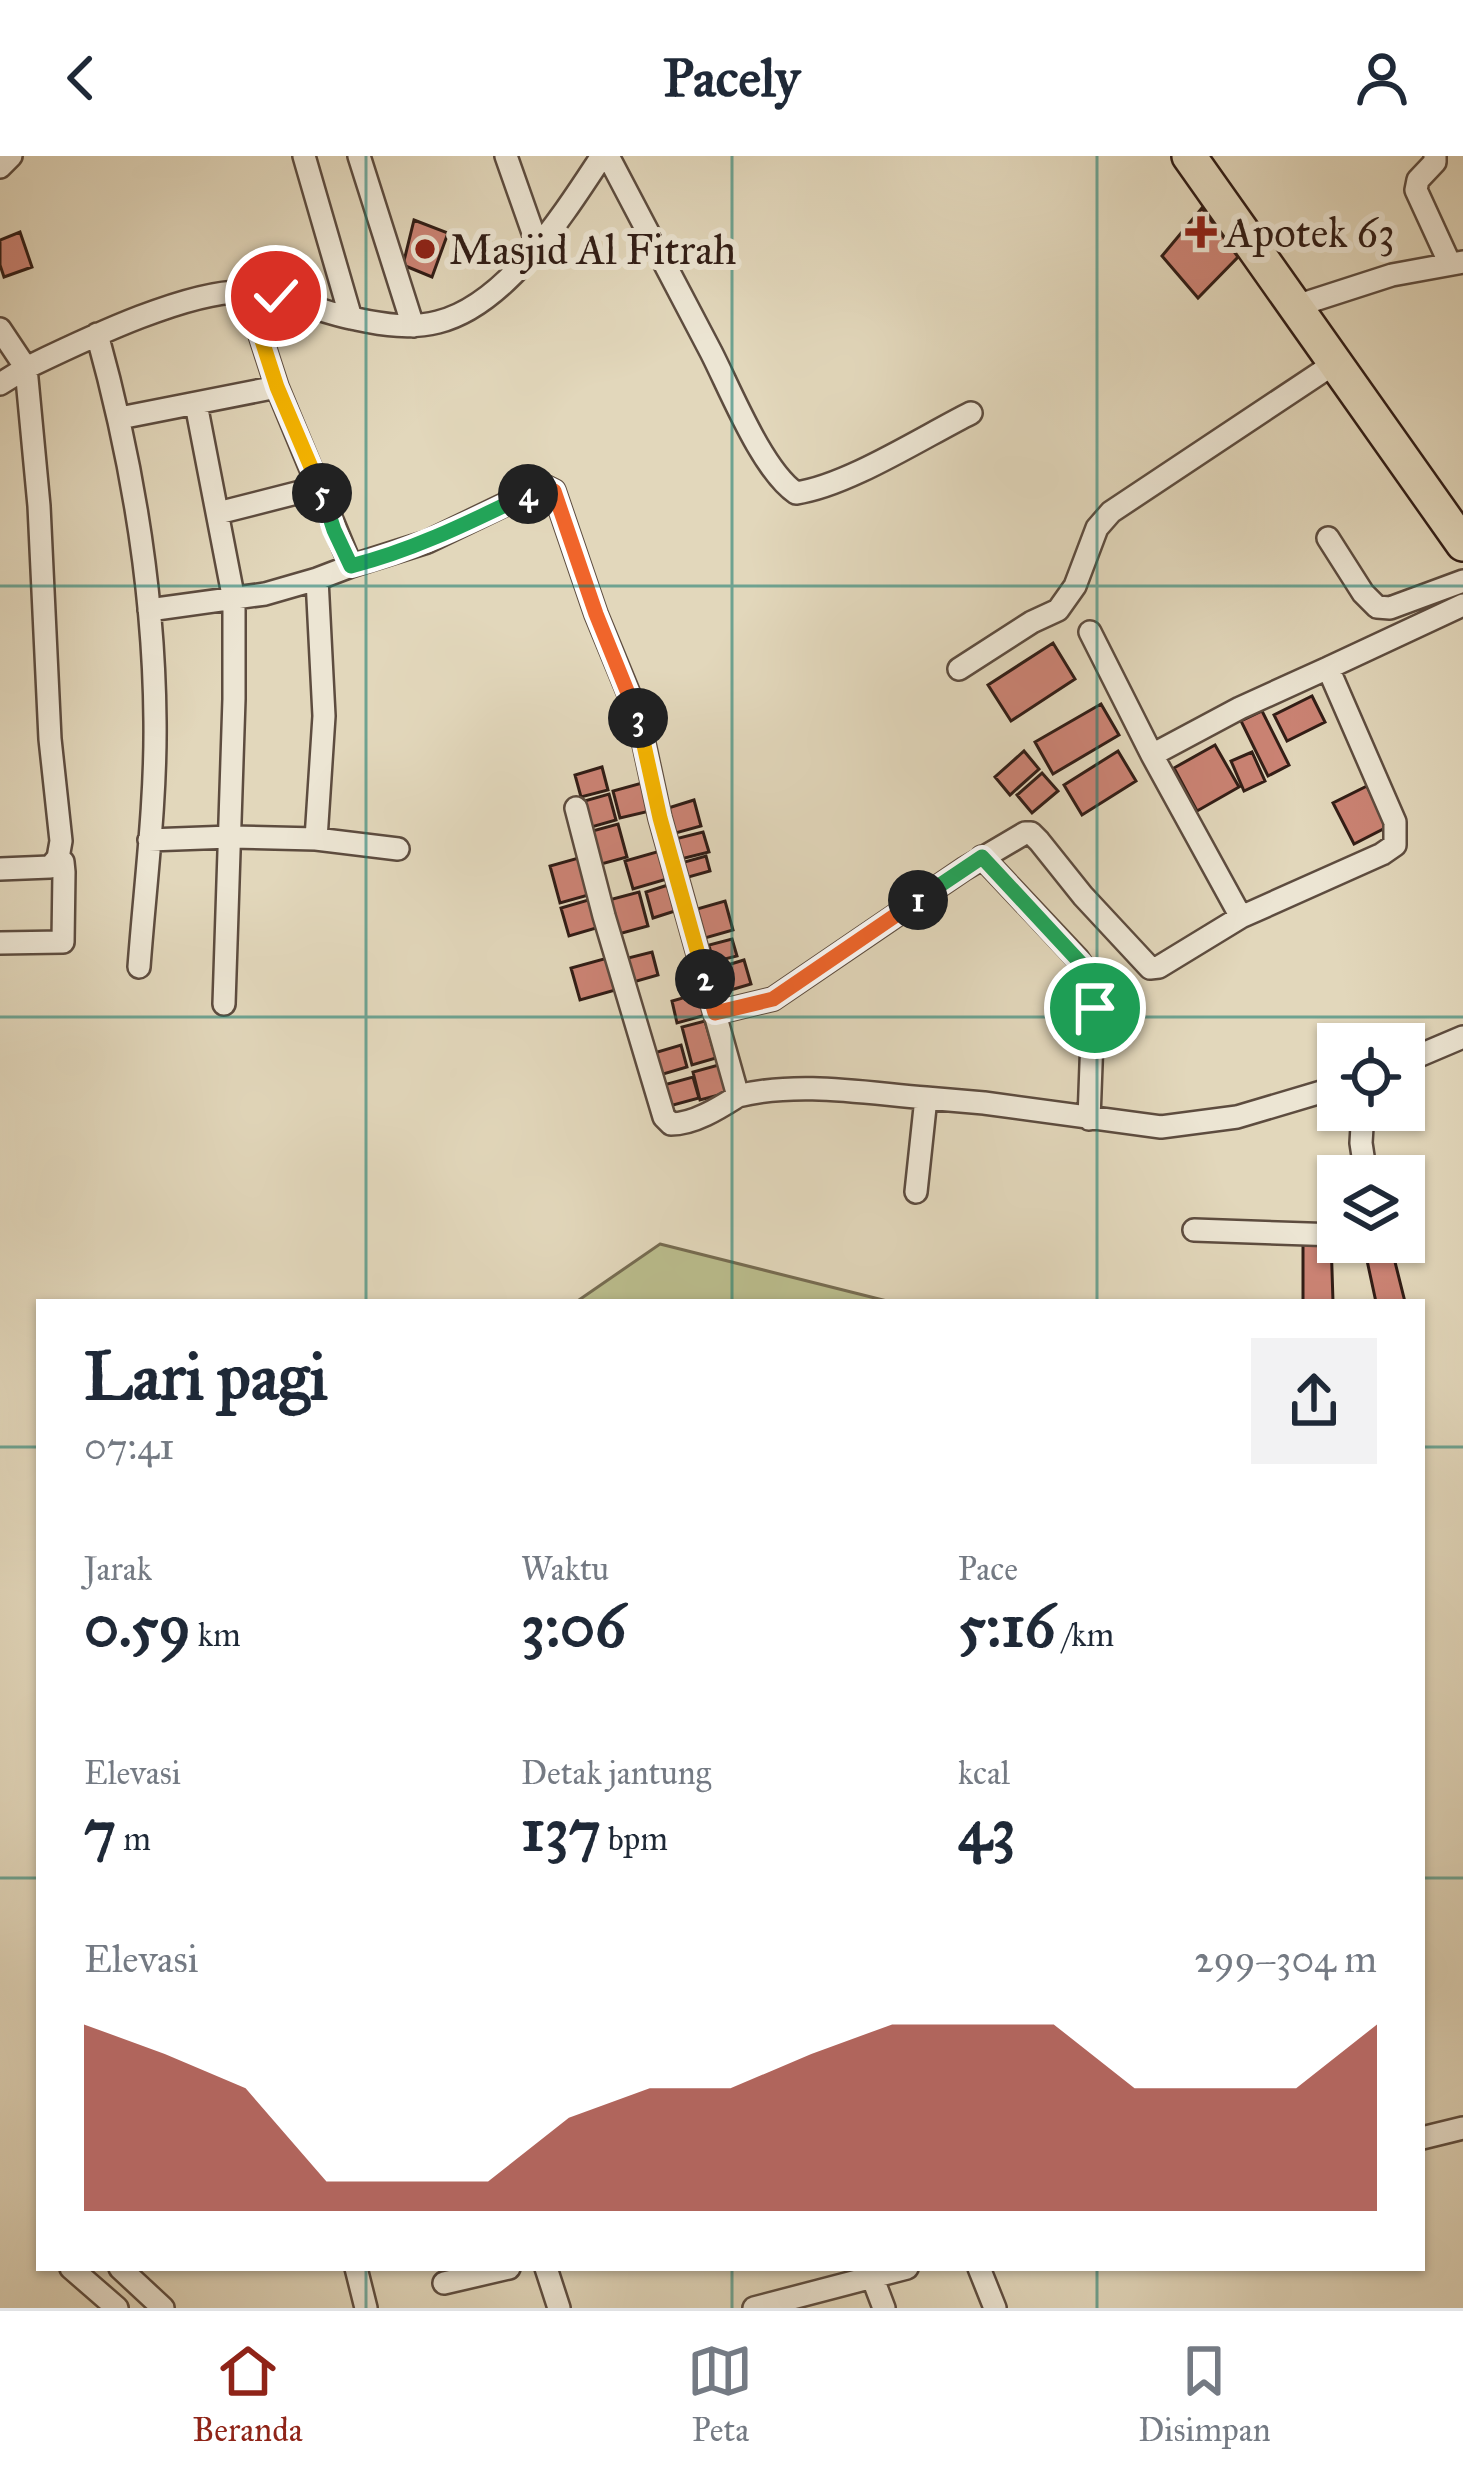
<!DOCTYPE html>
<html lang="id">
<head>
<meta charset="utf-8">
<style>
	body { margin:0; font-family:"IM FELL Great Primer",serif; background:#f2f2f3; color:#1f2937; height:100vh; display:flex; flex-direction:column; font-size:45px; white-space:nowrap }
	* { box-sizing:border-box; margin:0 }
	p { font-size:39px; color:#747a83 }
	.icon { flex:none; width:66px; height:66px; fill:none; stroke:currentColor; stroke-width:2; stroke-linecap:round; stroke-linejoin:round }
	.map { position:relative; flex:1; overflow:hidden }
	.side { position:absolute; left:36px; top:1143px; width:1389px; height:972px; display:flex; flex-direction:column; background:#fff; border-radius:0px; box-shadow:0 3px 9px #0004 }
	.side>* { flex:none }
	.controls { position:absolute; left:1317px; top:867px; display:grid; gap:24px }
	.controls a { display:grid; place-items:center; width:108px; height:108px; border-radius:0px; background:#fff; box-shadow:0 3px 9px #0004; font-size:60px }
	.pin { position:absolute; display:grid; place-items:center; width:102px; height:102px; color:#fff; margin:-51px; border:6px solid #fff; border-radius:50%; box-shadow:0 3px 12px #0007 }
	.km { position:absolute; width:60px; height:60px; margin:-30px; border-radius:50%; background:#222; color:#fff; font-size:33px; line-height:60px; text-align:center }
	.round { display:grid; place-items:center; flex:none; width:126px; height:126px; border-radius:0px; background:#f2f2f3 }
	.head { display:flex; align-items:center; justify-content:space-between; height:204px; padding:0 48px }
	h1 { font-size:66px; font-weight:800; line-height:90px }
	.figures { display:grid; grid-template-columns:repeat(3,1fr); gap:18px; height:204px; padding:12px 48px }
	.figures div { display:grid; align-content:center }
	.figures b { font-size:60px; font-weight:800 }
	.figures small { font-size:33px; font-weight:400 }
	.figures p { font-size:33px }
	.chart { height:336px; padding:24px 48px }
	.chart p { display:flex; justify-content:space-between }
	.chart svg { width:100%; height:216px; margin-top:12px; fill:#8f2418; opacity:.7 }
	header { display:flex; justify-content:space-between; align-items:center; height:156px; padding:0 48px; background:#fff; font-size:54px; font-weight:800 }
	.menu { display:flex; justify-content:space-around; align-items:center; height:168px; border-top:3px solid #e0e1e3; background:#fff; font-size:33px; color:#747a83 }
	.menu a { display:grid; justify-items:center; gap:6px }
	.menu .current { color:#8f2418 }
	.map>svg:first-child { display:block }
	.green { fill:#babc8c; stroke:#766c51; stroke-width:3 }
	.building { fill:#cb8374; stroke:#311d16; stroke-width:3 }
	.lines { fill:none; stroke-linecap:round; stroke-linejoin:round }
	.minor-casing { stroke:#5d4c3f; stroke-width:26 }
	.highway-casing { stroke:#311d16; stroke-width:38 }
	.minor { stroke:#ece5d3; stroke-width:21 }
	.highway { stroke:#e2d7bb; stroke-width:33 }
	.split-1-casing { stroke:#fff; stroke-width:24 }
	.split-2-casing { stroke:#fff; stroke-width:24 }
	.split-3-casing { stroke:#fff; stroke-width:24 }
	.split-4-casing { stroke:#fff; stroke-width:24 }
	.split-5-casing { stroke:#fff; stroke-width:24 }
	.split-6-casing { stroke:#fff; stroke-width:24 }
	.split-1 { stroke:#22a559; stroke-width:15 }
	.split-2 { stroke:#f0652b; stroke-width:15 }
	.split-3 { stroke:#f5b400; stroke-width:15 }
	.split-4 { stroke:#f0652b; stroke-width:15 }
	.split-5 { stroke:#22a559; stroke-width:15 }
	.split-6 { stroke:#f5b400; stroke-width:15 }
	.grid { fill:none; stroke:#0f766e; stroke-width:3; stroke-opacity:0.55 }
	.poi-dot { fill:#8f2418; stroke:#ece5d3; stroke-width:4.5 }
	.labels { text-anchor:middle; stroke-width:12; stroke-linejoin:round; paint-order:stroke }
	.poi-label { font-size:42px; fill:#311d16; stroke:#ece5d3; text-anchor:start }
</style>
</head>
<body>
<header><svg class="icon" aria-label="back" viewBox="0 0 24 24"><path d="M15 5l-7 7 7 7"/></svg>Pacely<svg class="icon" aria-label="person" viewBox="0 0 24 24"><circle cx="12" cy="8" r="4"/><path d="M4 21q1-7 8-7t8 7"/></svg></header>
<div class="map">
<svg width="1463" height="2152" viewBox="0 0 1463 2152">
	<rect width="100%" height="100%" fill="#e2d7bb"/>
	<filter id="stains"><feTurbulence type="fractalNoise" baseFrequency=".00167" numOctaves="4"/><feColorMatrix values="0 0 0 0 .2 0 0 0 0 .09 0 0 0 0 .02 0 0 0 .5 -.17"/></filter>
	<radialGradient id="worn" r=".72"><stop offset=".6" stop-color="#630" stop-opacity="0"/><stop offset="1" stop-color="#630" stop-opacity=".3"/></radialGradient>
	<path class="green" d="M660,1088l231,58h-315z"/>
	<path class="building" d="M1202,52l36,49 -40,41 -36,-42z
		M414,64l34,13 -16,44 -29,-12z
		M20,76l12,35 -28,10 -4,-12v-25z
		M1053,487l22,36 -64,42 -23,-36z
		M1312,540l13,26 -38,19 -13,-26z
		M1101,548l18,31 -66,39 -18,-32z
		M1262,555l27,54 -21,11 -27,-55z
		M1215,589l24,42 -42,24 -23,-43z
		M1024,595l15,18 -29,26 -15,-18z
		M1118,595l18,30 -54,34 -18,-30z
		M1252,596l13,29 -21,10 -13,-30z
		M602,611l6,23 -27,7 -6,-22z
		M1042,617l16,18 -26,22 -15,-18z
		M642,627l8,28 -30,7 -7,-27z
		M1367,630l20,41 -33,17 -21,-41z
		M609,638l7,26 -28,8 -7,-26z
		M694,644l7,26 -29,8 -7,-25z
		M618,668l9,33 -33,9 -9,-33z
		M703,676l6,20 -28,7 -6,-20z
		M660,695l7,28 -34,10 -8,-28z
		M706,700l4,15 -25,7 -4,-15z
		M582,701l10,37 -32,9 -10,-37z
		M668,729l7,26 -22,7 -7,-26z
		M639,736l9,34 -33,9 -10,-34z
		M595,742l8,28 -34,10 -8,-28z
		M725,745l8,29 -35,10 -8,-29z
		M732,783l5,17 -24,6 -4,-17z
		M652,796l6,23 -28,8 -6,-24z
		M611,801l8,32 -39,11 -9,-32z
		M744,804l7,24 -34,10 -6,-24z
		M700,837l6,22 -29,8 -5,-22z
		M705,865l11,37 -24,7 -10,-38z
		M681,889l6,22 -27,8 -6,-22z
		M722,908l8,28 -30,8 -7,-28z
		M693,921l6,21 -33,9 -6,-21z
		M1303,1082l28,1 2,63h-30z
		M1363,1086h27l15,60h-29z"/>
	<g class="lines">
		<defs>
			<path id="minor" d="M304,0l47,162
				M359,0l54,170
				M506,0l31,88
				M608,0c34,65 69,130 103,196 19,37 51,118 85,141 51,-7 127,-56 175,-80
				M1435,0v6l-17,18 -2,10 34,74
				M0,11l11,-11
				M246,135l31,96 74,179
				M1296,150l96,-31 71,-13
				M0,173l26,39c54,-26 166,-81 224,-76 37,3 71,21 106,27 28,6 55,10 82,3 69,-17 127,-110 164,-166
				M97,178c35,126 57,257 58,387 1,82 -10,165 -16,246
				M0,228l26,-16 13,138 11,233 11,102 -3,17 -8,9 -50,2
				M196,248l38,196v99l-10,305
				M120,262l157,-31
				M218,357l102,-26
				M1328,382l35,55 14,14 13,1 73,-27
				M149,454l116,-16 52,-15 34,-13 76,-24 110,-53 9,-2 8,4 42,123 42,102 22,102 78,278c61,-15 126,-3 188,2
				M1090,476l62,123 89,162 141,-63 13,-9v-23l-67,-154 135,-63
				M959,513l73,-47 26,-12 17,-24 22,-58 14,-16 224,-149
				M1152,599l88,-47 88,-40
				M576,652l28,108 60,201 7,7c23,0 48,-16 67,-28
				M316,683l82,10
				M149,684l81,-3 86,2 8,-123 -7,-137
				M982,701l96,102 16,25 -5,135
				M0,787l63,-1 1,-70 -1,-10 -5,-4
				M715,857l58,-14 191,-130 61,-36h6l8,8 44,55 67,72 9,-1 82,-50
				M1404,906l59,-25
				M1363,954l-2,33 5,33
				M916,1036l10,-94 58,5 177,24 76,-10 101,-30
				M1194,1074l144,5
				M1422,1982l41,-10
				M71,2112l46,40
				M120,2112l43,40
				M356,2112l10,40
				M546,2112l13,40
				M979,2112l16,40
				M873,2123l11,29
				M444,2127l65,-15
				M754,2152l153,-40"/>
			<path id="highway" d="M1189,0l274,388"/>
		</defs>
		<use href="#minor" class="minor-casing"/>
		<use href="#highway" class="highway-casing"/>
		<use href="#minor" class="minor"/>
		<use href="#highway" class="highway"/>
	</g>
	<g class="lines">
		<defs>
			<path id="split-1" d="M918,744l64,-43 105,113 7,14 1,24"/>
			<path id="split-2" d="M705,823l10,34 58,-14 145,-99"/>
			<path id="split-3" d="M638,562l22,100 45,161"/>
			<path id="split-4" d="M528,338l18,-7 8,4 42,123 42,104"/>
			<path id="split-5" d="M322,337l12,37 17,36c63,-16 119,-44 177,-72"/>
			<path id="split-6" d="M276,140l-30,-5 31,96 45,106"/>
		</defs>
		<use href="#split-1" class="split-1-casing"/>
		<use href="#split-2" class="split-2-casing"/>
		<use href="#split-3" class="split-3-casing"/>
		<use href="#split-4" class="split-4-casing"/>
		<use href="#split-5" class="split-5-casing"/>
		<use href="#split-6" class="split-6-casing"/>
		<use href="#split-1" class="split-1"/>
		<use href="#split-2" class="split-2"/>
		<use href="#split-3" class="split-3"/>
		<use href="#split-4" class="split-4"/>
		<use href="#split-5" class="split-5"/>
		<use href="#split-6" class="split-6"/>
	</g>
	<path class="grid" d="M366,0v1146M732,0v1146M1097,0v1146M0,430h1463M0,861h1463M0,1291h39M1422,1291h41M0,1722h39M1422,1722h41M366,2112v40M732,2112v40M1097,2112v40"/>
	<g class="poi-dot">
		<path d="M1195 58h12v12h12v12h-12v12h-12v-12h-12v-12h12z"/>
		<circle cx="425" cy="93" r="12"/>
	</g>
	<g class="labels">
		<g class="poi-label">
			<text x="1225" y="91">Apotek 63</text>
			<text x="449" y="108">Masjid Al Fitrah</text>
		</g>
	</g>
	<rect width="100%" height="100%" filter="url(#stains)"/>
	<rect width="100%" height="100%" fill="url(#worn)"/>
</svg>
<div class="controls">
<a><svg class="icon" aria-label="locate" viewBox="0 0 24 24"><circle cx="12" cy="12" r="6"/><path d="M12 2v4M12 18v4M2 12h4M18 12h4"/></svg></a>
<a><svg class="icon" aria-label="layers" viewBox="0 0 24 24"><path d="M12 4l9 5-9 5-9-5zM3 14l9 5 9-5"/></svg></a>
</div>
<div class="pin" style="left:1095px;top:852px;background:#1e9e55"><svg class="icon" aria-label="arrive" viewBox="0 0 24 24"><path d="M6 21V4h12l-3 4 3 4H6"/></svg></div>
<div class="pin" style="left:276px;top:140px;background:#d93025"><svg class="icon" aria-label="check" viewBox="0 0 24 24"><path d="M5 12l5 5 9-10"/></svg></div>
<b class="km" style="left:918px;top:744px">1</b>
<b class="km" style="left:705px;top:823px">2</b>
<b class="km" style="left:638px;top:562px">3</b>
<b class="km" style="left:528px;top:338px">4</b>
<b class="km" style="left:322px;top:337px">5</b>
<section class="side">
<div class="head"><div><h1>Lari pagi</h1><p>07:41</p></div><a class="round"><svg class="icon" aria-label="share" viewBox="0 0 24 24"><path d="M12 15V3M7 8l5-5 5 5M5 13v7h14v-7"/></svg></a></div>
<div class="figures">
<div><p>Jarak</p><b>0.59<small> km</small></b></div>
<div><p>Waktu</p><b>3:06</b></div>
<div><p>Pace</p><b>5:16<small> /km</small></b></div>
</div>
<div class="figures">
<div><p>Elevasi</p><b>7<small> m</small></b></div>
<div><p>Detak jantung</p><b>137<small> bpm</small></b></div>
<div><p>kcal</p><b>43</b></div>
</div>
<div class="chart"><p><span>Elevasi</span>299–304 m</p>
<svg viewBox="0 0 160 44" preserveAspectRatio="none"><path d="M0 44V6L10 12L20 19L30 38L40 38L50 38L60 25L70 19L80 19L90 12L100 6L110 6L120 6L130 19L140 19L150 19L160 6V44z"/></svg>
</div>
</section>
</div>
<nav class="menu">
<a class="current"><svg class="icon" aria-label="home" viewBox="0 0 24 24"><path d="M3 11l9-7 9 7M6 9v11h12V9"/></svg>Beranda</a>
<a><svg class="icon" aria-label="map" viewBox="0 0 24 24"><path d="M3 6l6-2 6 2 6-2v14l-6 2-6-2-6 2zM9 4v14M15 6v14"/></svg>Peta</a>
<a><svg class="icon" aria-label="saved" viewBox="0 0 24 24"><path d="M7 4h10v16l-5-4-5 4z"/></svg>Disimpan</a>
</nav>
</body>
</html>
